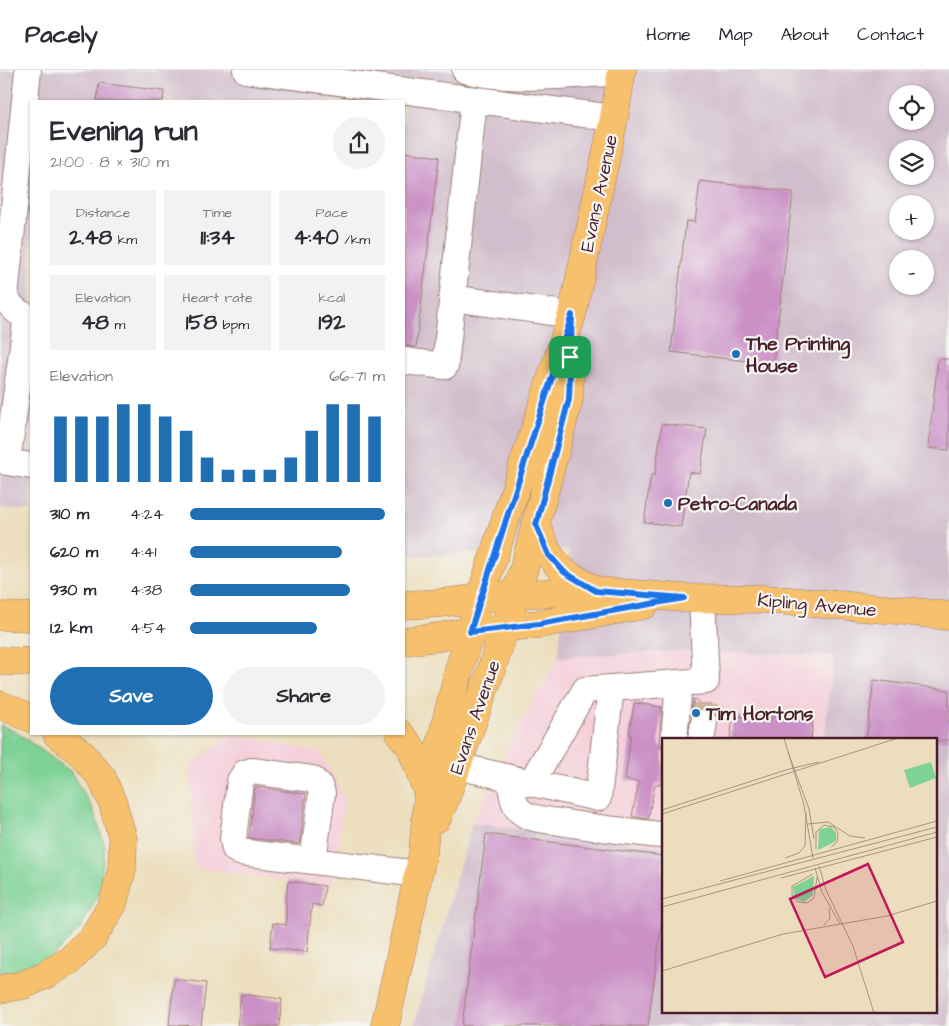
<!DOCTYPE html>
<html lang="en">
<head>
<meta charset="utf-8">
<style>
	body { margin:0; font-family:"Architects Daughter",sans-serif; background:#f2f2f3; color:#2b2b33; height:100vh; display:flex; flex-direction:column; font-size:19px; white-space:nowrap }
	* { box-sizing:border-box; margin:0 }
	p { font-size:16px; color:#7c7c81 }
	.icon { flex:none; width:28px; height:28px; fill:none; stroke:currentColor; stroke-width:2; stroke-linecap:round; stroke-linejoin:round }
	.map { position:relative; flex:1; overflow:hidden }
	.details { position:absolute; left:30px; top:30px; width:375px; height:635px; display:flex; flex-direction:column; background:#fff; border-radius:0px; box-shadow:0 1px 4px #0004 }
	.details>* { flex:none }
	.controls { position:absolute; left:889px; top:15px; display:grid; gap:10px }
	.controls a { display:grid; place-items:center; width:45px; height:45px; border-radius:50%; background:#fff; box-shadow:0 1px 4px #0004; font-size:25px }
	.pin { position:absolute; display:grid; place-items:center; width:42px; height:42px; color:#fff; margin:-21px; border-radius:10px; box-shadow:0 2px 8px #0006 }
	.round { display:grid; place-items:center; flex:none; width:52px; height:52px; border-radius:26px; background:#f2f2f3 }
	.overview { display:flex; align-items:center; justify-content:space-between; height:85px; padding:0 20px }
	h1 { font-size:28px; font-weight:700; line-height:38px }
	.stats { display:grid; grid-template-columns:repeat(3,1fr); gap:8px; height:85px; padding:5px 20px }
	.stats div { display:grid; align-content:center; border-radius:0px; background:#f2f2f3; text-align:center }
	.stats b { font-size:21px; font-weight:700 }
	.stats small { font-size:14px; font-weight:400 }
	.stats p { font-size:14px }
	.chart { height:140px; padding:10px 20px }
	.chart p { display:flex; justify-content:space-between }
	.chart svg { width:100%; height:90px; margin-top:5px; stroke:#1f6fb2; stroke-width:6 }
	.primary-button { display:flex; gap:10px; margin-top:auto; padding:10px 20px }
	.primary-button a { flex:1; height:58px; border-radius:30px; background:#1f6fb2; color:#fff; font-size:20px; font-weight:700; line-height:58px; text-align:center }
	.primary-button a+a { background:#f2f2f3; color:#2b2b33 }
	ul { padding:0 20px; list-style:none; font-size:16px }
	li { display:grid; grid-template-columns:80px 60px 1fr; align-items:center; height:38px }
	li i { height:12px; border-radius:6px; background:#1f6fb2 }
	header { display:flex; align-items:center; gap:30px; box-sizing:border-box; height:70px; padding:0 25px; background:#fff; border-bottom:1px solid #e1e1e2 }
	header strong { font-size:24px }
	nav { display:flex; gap:28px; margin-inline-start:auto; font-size:18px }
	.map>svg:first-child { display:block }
	.built { fill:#f5cfda }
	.industrial { fill:#d1bdcb; fill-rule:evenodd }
	.green { fill:#7ed295; stroke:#647860 }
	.building { fill:#cb91c6 }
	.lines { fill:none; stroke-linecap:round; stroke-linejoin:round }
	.minor-tunnel { stroke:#ccb89f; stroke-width:26; stroke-dasharray:26 13; stroke-linecap:butt }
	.minor-casing { stroke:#9b7e74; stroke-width:28 }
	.major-casing { stroke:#9b7e74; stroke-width:29 }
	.highway-casing { stroke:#9b7e74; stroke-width:29 }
	.minor { stroke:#fff; stroke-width:26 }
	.major { stroke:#f7c06c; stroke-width:28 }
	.highway { stroke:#f7c06c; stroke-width:28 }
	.route-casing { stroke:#fff; stroke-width:10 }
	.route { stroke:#1a73e8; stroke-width:6 }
	.poi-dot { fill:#1f6fb2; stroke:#f6f6f2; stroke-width:2 }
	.labels { text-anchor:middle; stroke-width:4.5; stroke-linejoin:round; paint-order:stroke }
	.street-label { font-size:19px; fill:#4a1f2b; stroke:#f6f6f2 }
	.poi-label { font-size:19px; font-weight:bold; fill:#4a1f2b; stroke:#f6f6f2; text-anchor:start }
	.inset-road { fill:none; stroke:#ab9282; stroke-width:1 }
	.view { fill:#c2185b; fill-opacity:0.15; stroke:#c2185b; stroke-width:2.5 }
	.inset-edge { fill:none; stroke:#4a1f2b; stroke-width:2.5 }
</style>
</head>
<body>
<header>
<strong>Pacely</strong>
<nav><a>Home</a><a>Map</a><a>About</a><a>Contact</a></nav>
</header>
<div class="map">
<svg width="949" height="956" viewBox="0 0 949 956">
	<rect width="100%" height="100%" fill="#f6f6f2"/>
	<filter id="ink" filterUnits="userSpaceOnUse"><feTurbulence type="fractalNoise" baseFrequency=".02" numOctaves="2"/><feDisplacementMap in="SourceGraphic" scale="10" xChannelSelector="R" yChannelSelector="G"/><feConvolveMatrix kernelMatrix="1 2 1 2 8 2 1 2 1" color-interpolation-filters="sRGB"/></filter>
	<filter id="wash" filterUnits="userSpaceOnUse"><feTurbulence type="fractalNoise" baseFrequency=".0096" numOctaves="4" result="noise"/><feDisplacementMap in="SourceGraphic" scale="20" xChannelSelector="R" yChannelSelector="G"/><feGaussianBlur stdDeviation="1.12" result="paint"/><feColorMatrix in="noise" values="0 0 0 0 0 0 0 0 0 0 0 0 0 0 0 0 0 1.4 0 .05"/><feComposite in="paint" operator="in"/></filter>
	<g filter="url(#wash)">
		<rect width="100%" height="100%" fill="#ecdebc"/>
		<path class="built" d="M680,581l155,5 -11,84h-161v107l-191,-24 43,-89 43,-77z
			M233,664l89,19 22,46 -11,87 -139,-18 -4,-102z"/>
		<path class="industrial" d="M2,0h947v956h-535l58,-203 191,24v165h272v-272h-111l10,-84 -154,-5 -122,6 12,-107 -166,6v-455h-373v411l-31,-4v-425zM898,24h27v27h-27zM898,79h27v27h-27zM898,134h27v27h-27zM898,189h27v27h-27z"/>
		<path class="green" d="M0,655l15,6 55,40 23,38 12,37 -6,48 -20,36 -28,28 -37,18 -14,1z"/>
		<g id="blocks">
			<path class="building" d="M99,13l65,8 -1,10h-66z
				M404,82l35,5 -23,190 -12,-1z
				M700,111l93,11 -20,172 -102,-12 15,-131 9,1z
				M938,289h11v91l-21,-2z
				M662,354l45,5 -7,45 -11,-2 -8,55 -37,-5 7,-47h4z
				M874,610l75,10v50h-83z
				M693,629l3,1 4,4h12l-1,6 -5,-2 -7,1 -6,4 -2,3z
				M634,633l28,4 -3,32 1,7 3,3v15l-3,20h-5l-7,35 -16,-3 7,-34 -14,-2 6,-45h-2z
				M776,644l37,5 -2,21h-81l3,-24 39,2z
				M255,717l51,7 -6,50 -51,-6z
				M486,764l177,22v56l-15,114h-186z
				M288,811l37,5 -3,20 -10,-2 -5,48 -37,-4 3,-25 13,2v-25z
				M174,909l32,4 -5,43 -32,-1z
				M241,924l41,5 -3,27h-42z"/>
		</g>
	</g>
	<g filter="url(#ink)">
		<use href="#blocks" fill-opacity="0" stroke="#9b7e74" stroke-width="1"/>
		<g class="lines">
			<path class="minor-tunnel" d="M704,653l2,-19"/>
			<defs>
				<path id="minor" d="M28,0l-23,227c6,10 14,19 26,20
					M246,0l368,48
					M465,0c51,12 105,5 157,2
					M452,228l120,17
					M27,246l-20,146 24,4
					M404,291l41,5 29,-266
					M611,618l95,-7 -4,-83
					M674,670l5,-57
					M701,670l3,-17
					M457,696l141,32 13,-110 -26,2 -54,93
					M510,708c2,11 2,25 10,33 10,9 28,9 40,11 33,6 67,9 100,13l3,-1
					M313,791l9,-68 -3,-8 -7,-6 -60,-8 -7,2 -5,8 -7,58 2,10 5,3 178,22"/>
				<path id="major" d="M536,455l13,30 15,17 32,19
					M404,535l37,-2 75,-9 80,-3 88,7 81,1 132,11 52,6
					M0,546l31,1
					M404,571l35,-4 30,-6 70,-7 105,-19
					M0,591l31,1
					M400,664l11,13 17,47
					M437,748l9,-21 45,-127 33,-102 45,-169 2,-52
					M385,956l38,-173 5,-59 31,-124 21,-72 92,-283 42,-197 8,-48"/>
				<path id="highway" d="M0,635l31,13
					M0,919l23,-4 20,-9 26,-15 24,-24 20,-33 9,-35 1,-30 -10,-35 -11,-26 -20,-24 -25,-20"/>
			</defs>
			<use href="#minor" class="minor-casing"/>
			<use href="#major" class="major-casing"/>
			<use href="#highway" class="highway-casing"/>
			<use href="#minor" class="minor"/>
			<use href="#major" class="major"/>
			<use href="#highway" class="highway"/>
		</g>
	</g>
	<g class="lines" filter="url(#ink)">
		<defs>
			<path id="route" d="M572,245l-3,84 -33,126 13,30 15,17 32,19 88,7 -145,26 -69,8z"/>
		</defs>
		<use href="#route" class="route-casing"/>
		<use href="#route" class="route"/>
	</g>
	<g class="poi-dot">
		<circle cx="736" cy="284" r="5"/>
		<circle cx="668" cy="433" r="5"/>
		<circle cx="696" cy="643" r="5"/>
	</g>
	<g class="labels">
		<g class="street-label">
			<text transform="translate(598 123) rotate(-78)" y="7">Evans Avenue</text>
			<text transform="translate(817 534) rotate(5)" y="7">Kipling Avenue</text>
			<text transform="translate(474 647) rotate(-71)" y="7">Evans Avenue</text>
		</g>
		<g class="poi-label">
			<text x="746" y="280">The Printing<tspan x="746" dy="22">House</tspan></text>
			<text x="678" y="440">Petro-Canada</text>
			<text x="706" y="650">Tim Hortons</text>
		</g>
	</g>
	<g transform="translate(662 668)">
		<rect width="275" height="275" fill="#ecdebc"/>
		<path d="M269,24l5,16 -26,10 -6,-18zM169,89l5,6v8l-18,9 1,-21zM152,138l-1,19 -9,7 -10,-4 -1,-11z" fill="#7ed295"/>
		<path class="inset-road" d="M122,0l20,67 9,53M126,14l21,57 5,30M0,72l127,-41 30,-7M0,76l236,-76M146,86l20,-2 22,14 15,2M154,111v-17l8,-7 10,2 4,6 -1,9 -6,5M123,120l14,-5 6,-7 1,-33M157,128l7,24 27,56 21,67M153,130l7,24 18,32M151,136l-21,12v9l6,7 9,1 7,-5 3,-21M119,140l156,-41M58,143l217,-60M0,161l275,-72M0,169l275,-75M162,187l6,-7 -1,-10M0,233l121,-37 104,-18 50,-15"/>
		<path class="view" d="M206,126l35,78 -78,35 -35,-78z"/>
		<rect width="275" height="275" class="inset-edge"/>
	</g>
</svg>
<div class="controls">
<a><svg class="icon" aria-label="locate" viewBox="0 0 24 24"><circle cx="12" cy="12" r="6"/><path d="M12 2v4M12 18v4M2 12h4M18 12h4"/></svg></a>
<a><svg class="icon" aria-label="layers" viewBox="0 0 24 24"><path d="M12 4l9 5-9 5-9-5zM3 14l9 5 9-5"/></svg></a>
<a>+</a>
<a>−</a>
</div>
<div class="pin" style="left:570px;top:287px;background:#1e9e55"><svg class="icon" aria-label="arrive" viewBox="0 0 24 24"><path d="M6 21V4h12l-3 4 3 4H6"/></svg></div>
<section class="details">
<div class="overview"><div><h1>Evening run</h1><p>21:00 · 8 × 310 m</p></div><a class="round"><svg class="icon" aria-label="share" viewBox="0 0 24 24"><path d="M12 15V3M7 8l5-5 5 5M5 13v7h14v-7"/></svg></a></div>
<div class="stats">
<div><p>Distance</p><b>2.48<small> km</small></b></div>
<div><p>Time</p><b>11:34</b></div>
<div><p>Pace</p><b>4:40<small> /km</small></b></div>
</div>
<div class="stats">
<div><p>Elevation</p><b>48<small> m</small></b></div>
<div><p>Heart rate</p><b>158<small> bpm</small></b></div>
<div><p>kcal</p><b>192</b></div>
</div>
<div class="chart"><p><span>Elevation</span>66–71 m</p>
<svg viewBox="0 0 160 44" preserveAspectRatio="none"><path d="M5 44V12M15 44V12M25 44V12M35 44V6M45 44V6M55 44V12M65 44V19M75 44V32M85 44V38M95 44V38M105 44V38M115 44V32M125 44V19M135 44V6M145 44V6M155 44V12"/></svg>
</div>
<ul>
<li><b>310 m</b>4:24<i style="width:100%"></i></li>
<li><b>620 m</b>4:41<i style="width:78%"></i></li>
<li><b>930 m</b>4:38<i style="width:82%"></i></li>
<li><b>1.2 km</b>4:54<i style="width:65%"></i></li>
</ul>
<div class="primary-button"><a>Save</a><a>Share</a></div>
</section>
</div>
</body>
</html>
